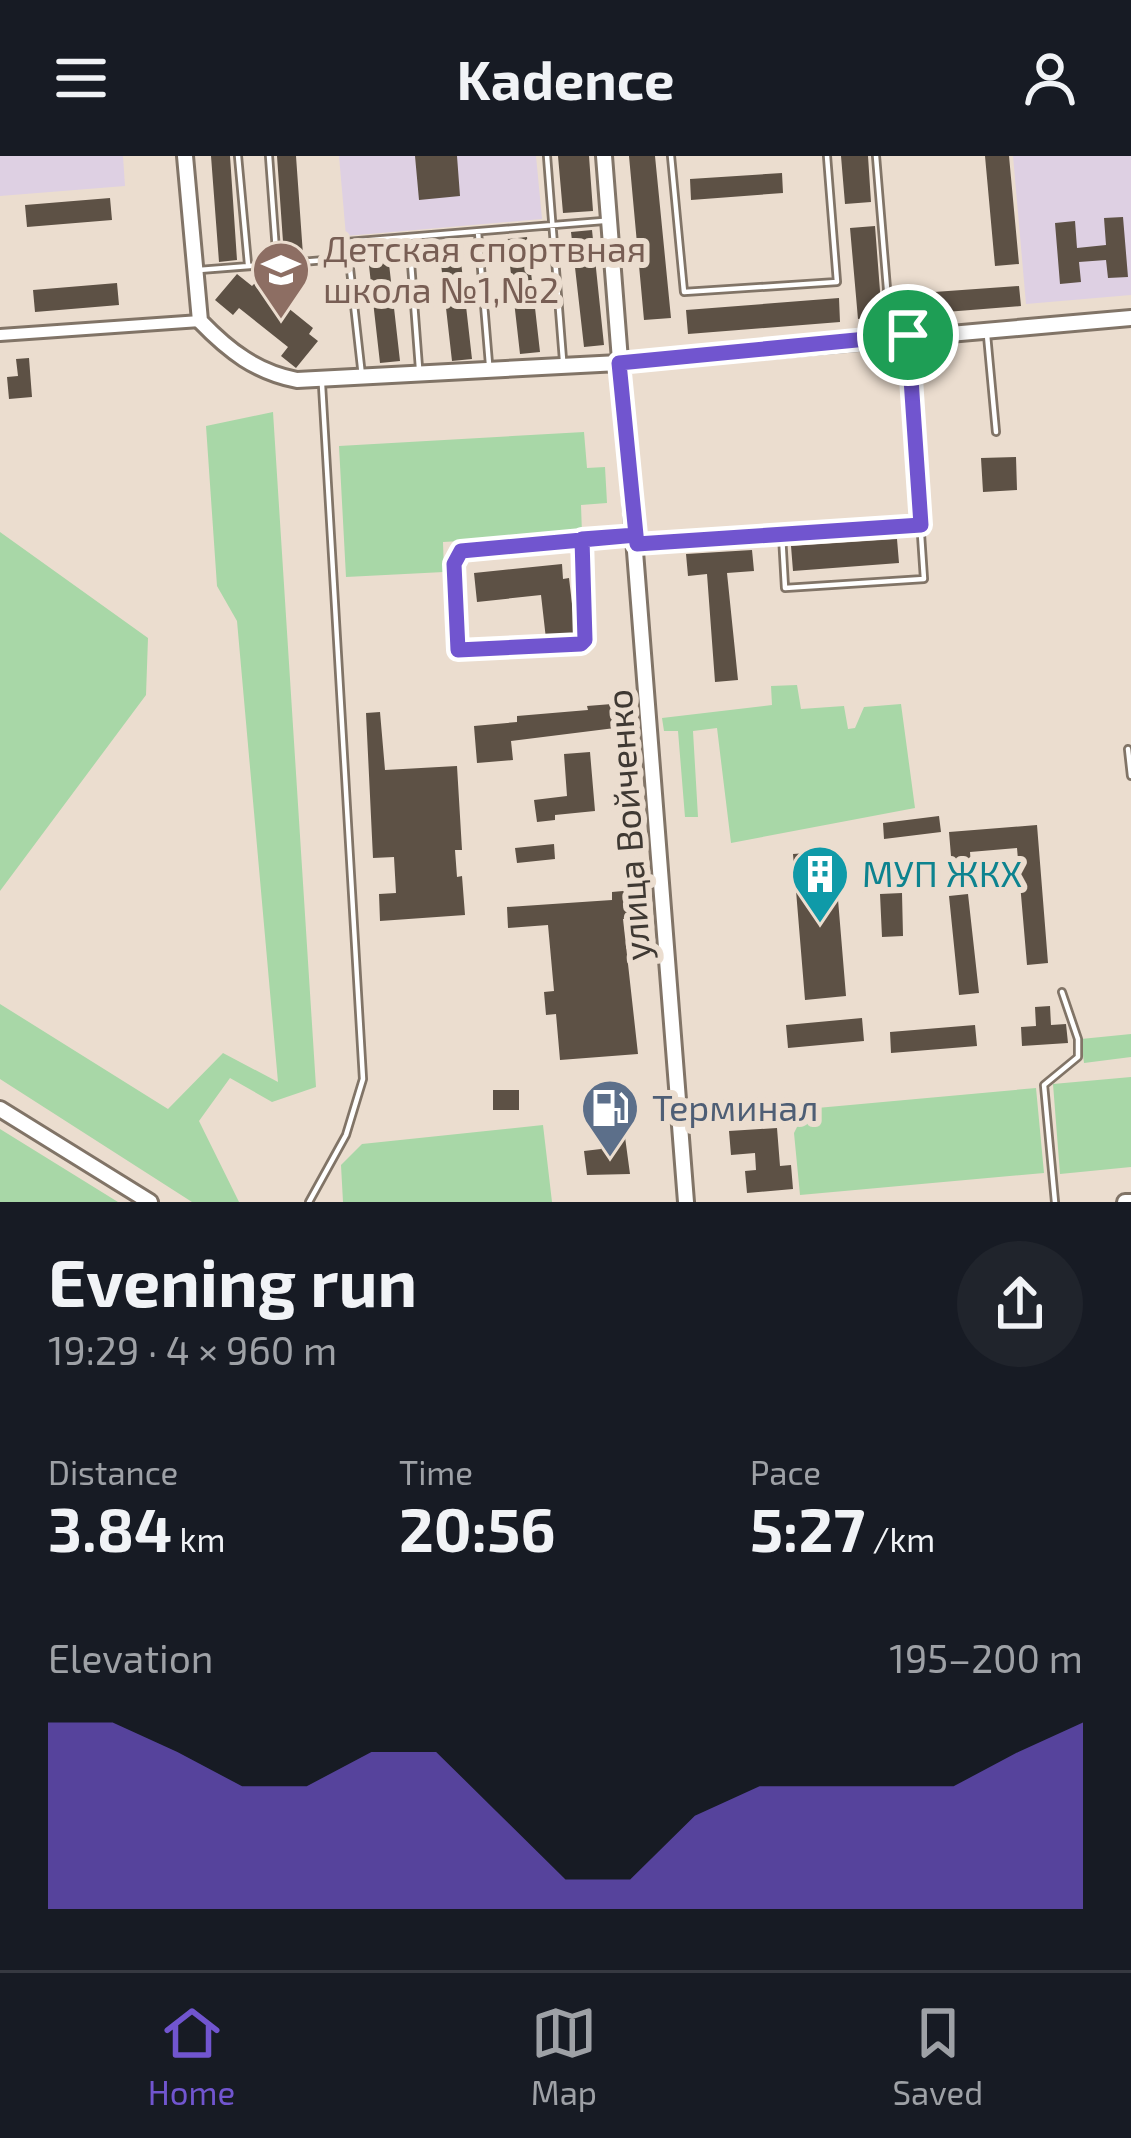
<!DOCTYPE html>
<html lang="en">
<head>
<meta charset="utf-8">
<style>
	body { margin:0; font-family:"Exo 2",sans-serif; background:#20242c; color:#f1f3f6; height:100vh; display:flex; flex-direction:column; font-size:45px; white-space:nowrap }
	* { box-sizing:border-box; margin:0 }
	p { font-size:39px; color:#9ea1a6 }
	.icon { flex:none; width:66px; height:66px; fill:none; stroke:currentColor; stroke-width:2; stroke-linecap:round; stroke-linejoin:round }
	.map { position:relative; height:1046px; overflow:hidden }
	.side { display:flex; flex-direction:column; background:#171b24; flex:1 }
	.side>* { flex:none }
	.pin { position:absolute; display:grid; place-items:center; width:102px; height:102px; color:#fff; margin:-51px; border:6px solid #fff; border-radius:50%; box-shadow:0 3px 12px #0007 }
	.round { display:grid; place-items:center; flex:none; width:126px; height:126px; border-radius:63px; background:#20242c }
	.head { display:flex; align-items:center; justify-content:space-between; height:204px; padding:0 48px }
	h1 { font-size:66px; font-weight:700; line-height:90px }
	.figures { display:grid; grid-template-columns:repeat(3,1fr); gap:18px; height:204px; padding:12px 48px }
	.figures div { display:grid; align-content:center }
	.figures b { font-size:60px; font-weight:700 }
	.figures small { font-size:33px; font-weight:400 }
	.figures p { font-size:33px }
	.chart { height:336px; padding:24px 48px }
	.chart p { display:flex; justify-content:space-between }
	.chart svg { width:100%; height:216px; margin-top:12px; fill:#7155cf; opacity:.7 }
	header { display:flex; justify-content:space-between; align-items:center; height:156px; padding:0 48px; background:#171b24; font-size:54px; font-weight:700 }
	.menu { display:flex; justify-content:space-around; align-items:center; height:168px; border-top:3px solid #363941; background:#171b24; font-size:33px; color:#9ea1a6 }
	.menu a { display:grid; justify-items:center; gap:6px }
	.menu .current { color:#7155cf }
	.map>svg:first-child { display:block }
	.education { fill:#ded0e3 }
	.green { fill:#a8d7a7 }
	.building { fill:#5d5145 }
	.lines { fill:none; stroke-linecap:round; stroke-linejoin:round }
	.lane-casing { stroke:#817467; stroke-width:10 }
	.street-casing { stroke:#817467; stroke-width:16 }
	.secondary-casing { stroke:#817467; stroke-width:20 }
	.lane { stroke:#fff; stroke-width:4.5 }
	.street { stroke:#fff; stroke-width:10 }
	.secondary { stroke:#fff; stroke-width:14 }
	.route-casing { stroke:#fff; stroke-width:24 }
	.route { stroke:#7155cf; stroke-width:15 }
	.labels { text-anchor:middle; stroke-width:12; stroke-linejoin:round; paint-order:stroke }
	.education-label { font-size:36px; fill:#785e54; stroke:#ebddcf; text-anchor:start }
	.street-label { font-size:36px; fill:#3f3933; stroke:#ebddcf }
	.culture-label { font-size:36px; fill:#0d838f; stroke:#ebddcf; text-anchor:start }
	.service-label { font-size:36px; fill:#4e5e75; stroke:#ebddcf; text-anchor:start }
</style>
</head>
<body>
<header><svg class="icon" aria-label="menu" viewBox="0 0 24 24"><path d="M4 6h16M4 12h16M4 18h16"/></svg>Kadence<svg class="icon" aria-label="person" viewBox="0 0 24 24"><circle cx="12" cy="8" r="4"/><path d="M4 21q1-7 8-7t8 7"/></svg></header>
<div class="map">
<svg width="1131" height="1046" viewBox="0 0 1131 1046">
	<rect width="100%" height="100%" fill="#ebddcf"/>
	<path class="education" d="M0,0h123l2,30 -125,10z
		M339,0h197l6,63 -196,17z
		M1013,0h118v139l-105,9z"/>
	<path class="green" d="M273,256l43,675 -44,15 -42,-24 -31,43 40,81h-47l-192,-123v-75l168,105 55,-56 55,29 -41,-461 -20,-35 -11,-160z
		M584,276l3,36 18,-1 2,36 -26,2 1,29 -139,8 1,30 -98,5 -7,-131z
		M0,376l148,106 -2,57 -146,196z
		M797,529l4,24 43,-3 4,23 7,-1 9,-21 37,-3 14,104 -184,35 -14,-115 -24,3 5,86h-13l-7,-86h-14l-2,-13 110,-13 -1,-19z
		M1131,878v23l-47,6 -3,-24z
		M1131,921v90l-71,7 -7,-90z
		M1036,932l8,85 -244,22 -6,-62 12,-24z
		M543,969l9,77h-209l-2,-37 21,-21z
		M0,973l118,73h-118z"/>
	<path class="building" d="M211,0h19l7,104 -18,2z
		M277,0h19l7,99 -19,1z
		M415,0h42l3,40 -41,4z
		M558,0h31l4,55 -30,2z
		M629,0h26l16,162 -27,2z
		M841,0h27l3,46 -26,2z
		M985,0h24l10,108 -24,2z
		M782,17l1,20 -92,7 -1,-21z
		M110,42l2,22 -85,7 -2,-22z
		M1123,61l5,60 -20,1 -2,-18 -27,2 2,20 -21,2 -5,-61 20,-2 2,27 29,-3 -2,-27z
		M875,70l7,91 -24,2 -8,-91z
		M592,74l12,115 -20,2 -13,-115z
		M527,81l13,115 -20,2 -13,-115z
		M459,88l13,115 -20,2 -13,-115z
		M387,90l13,115 -20,2 -13,-115z
		M237,118l15,12 4,-4 57,46 -4,6 9,7 -22,27 -15,-12 7,-9 -49,-39 -6,7 -18,-15z
		M117,127l2,22 -84,7 -2,-22z
		M1019,130l2,20 -113,9 -2,-21z
		M839,142l1,24 -152,12 -2,-24z
		M29,202l3,39 -23,2 -2,-22 11,-1 -2,-17z
		M1016,301l1,33 -34,2 -2,-34z
		M897,383l2,24 -106,8 -2,-25z
		M752,394l2,21 -27,2 11,107 -23,2 -8,-108 -19,2 -2,-22z
		M562,408l1,15 6,-1 7,60 -30,1 -5,-44 -64,7 -3,-29z
		M612,548l3,24 -104,13 2,19 -36,3 -3,-37 43,-4v-6l71,-6 -1,-4z
		M380,556l5,58 72,-4 5,84h-7l2,27 5,-1 3,39 -85,6 -1,-27 17,-1 -2,-36 -21,1 -7,-145z
		M590,596l5,59 -40,4v5l-18,2 -3,-22 33,-4 -3,-42z
		M939,660l2,16 -57,7 -1,-16z
		M1037,669l11,138 -21,2 -10,-117 -47,4 1,14 -19,2 -3,-36z
		M554,688l1,15 -38,4 -2,-15z
		M834,695l12,145 -41,4 -12,-146z
		M637,726l3,36 -17,1 15,135 -78,6 -4,-46 -10,1 -2,-23 10,-1 -6,-66 -40,3 -1,-21 105,-7v-8l11,-1 -1,-8z
		M902,737l1,43 -21,1 -2,-43z
		M968,738l11,99 -20,2 -10,-99z
		M1050,850l1,19 15,-1 2,19 -46,3 -1,-19 15,-1 -1,-19z
		M862,862l2,23 -76,7 -2,-23z
		M975,869l2,21 -86,7 -1,-21z
		M493,934h26v20h-26z
		M777,972l3,38 11,-1 2,24 -46,4 -2,-22 11,-1 -1,-17 -24,2 -2,-24z
		M625,981l5,37 -43,1 -3,-24 17,-2 -1,-8z"/>
	<g class="lines">
		<defs>
			<path id="lane" d="M238,0l10,108
				M547,0l16,204
				M671,0l13,136 153,-10 -10,-126
				M876,0l15,181
				M478,76l11,132
				M409,81l10,131
				M277,108l72,-6
				M199,114l78,-6 -8,-108
				M987,179l9,97
				M362,220l-15,-134 256,-21
				M782,379l3,53 139,-9 -16,-238
				M582,384l3,99 -4,5 -123,6 -4,-86 7,-13 172,-16
				M639,388l282,-19
				M1128,593l3,27
				M309,1046l37,-67 17,-56 -41,-694
				M1055,1046l-11,-117 34,-28v-18l-16,-47"/>
			<path id="street" d="M0,179l200,-14"/>
			<path id="secondary" d="M185,0l15,165c29,30 56,51 97,59l322,-17 512,-45
				M604,0l82,1046
				M0,953l150,93
				M1125,1046h6"/>
		</defs>
		<use href="#lane" class="lane-casing"/>
		<use href="#street" class="street-casing"/>
		<use href="#secondary" class="secondary-casing"/>
		<use href="#lane" class="lane"/>
		<use href="#street" class="street"/>
		<use href="#secondary" class="secondary"/>
	</g>
	<g class="lines">
		<defs>
			<path id="route" d="M908,179l-289,28 17,172 -54,4 3,101 -4,4 -123,6 -4,-86 7,-13 175,-16 1,9 284,-19 -13,-190"/>
		</defs>
		<use href="#route" class="route-casing"/>
		<use href="#route" class="route"/>
	</g>
	<defs>
		<symbol id="school-pin" viewBox="-11 -11 22 30"><path d="M0 17L-7.5 6A9.5 9.5 0 1 1 7.5 6Z" fill="#8d6e63" stroke="#ebddcf"/><path d="M0-5L7-2L0 1L-7-2ZM-4 1L0 2.5L4 1V4Q0 6-4 4Z" fill="#fff"/></symbol>
		<symbol id="building-pin" viewBox="-11 -11 22 30"><path d="M0 17L-7.5 6A9.5 9.5 0 1 1 7.5 6Z" fill="#0f9aa8" stroke="#ebddcf"/><path d="M-4-6H4V6H1V3H-1V6H-4ZM-2.5-4.3h1.7v1.8h-1.7ZM.8-4.3h1.7v1.8H.8ZM-2.5-1h1.7V.8h-1.7ZM.8-1h1.7V.8H.8Z" fill="#fff"/></symbol>
		<symbol id="fuel-pin" viewBox="-11 -11 22 30"><path d="M0 17L-7.5 6A9.5 9.5 0 1 1 7.5 6Z" fill="#5c6f8a" stroke="#ebddcf"/><path d="M-5.5-6h7V0h2V4h1.3V-2.5L3-4.5l.8-.8L6-3V5H2.5V1h-1V6h-7ZM-4.2-4.7v3.2H.2V-4.7Z" fill="#fff"/></symbol>
	</defs>
	<g fill-rule="evenodd">
		<use href="#school-pin" x="248" y="81" width="66" height="90"/>
		<use href="#building-pin" x="787" y="685" width="66" height="90"/>
		<use href="#fuel-pin" x="577" y="919" width="66" height="90"/>
	</g>
	<g class="labels">
		<g class="education-label">
			<text x="323" y="106">Детская спортвная<tspan x="323" dy="41">школа №1,№2</tspan></text>
		</g>
		<g class="street-label">
			<text transform="translate(628 669) rotate(-94)" y="13">улица Войченко</text>
		</g>
		<g class="culture-label">
			<text x="862" y="731">МУП ЖКХ</text>
		</g>
		<g class="service-label">
			<text x="652" y="965">Терминал</text>
		</g>
	</g>
</svg>
<div class="pin" style="left:908px;top:179px;background:#1e9e55"><svg class="icon" aria-label="arrive" viewBox="0 0 24 24"><path d="M6 21V4h12l-3 4 3 4H6"/></svg></div>
</div>
<section class="side">
<div class="head"><div><h1>Evening run</h1><p>19:29 · 4 × 960 m</p></div><a class="round"><svg class="icon" aria-label="share" viewBox="0 0 24 24"><path d="M12 15V3M7 8l5-5 5 5M5 13v7h14v-7"/></svg></a></div>
<div class="figures">
<div><p>Distance</p><b>3.84<small> km</small></b></div>
<div><p>Time</p><b>20:56</b></div>
<div><p>Pace</p><b>5:27<small> /km</small></b></div>
</div>
<div class="chart"><p><span>Elevation</span>195–200 m</p>
<svg viewBox="0 0 160 44" preserveAspectRatio="none"><path d="M0 44V6L10 6L20 12L30 19L40 19L50 12L60 12L70 25L80 38L90 38L100 25L110 19L120 19L130 19L140 19L150 12L160 6V44z"/></svg>
</div>
</section>
<nav class="menu">
<a class="current"><svg class="icon" aria-label="home" viewBox="0 0 24 24"><path d="M3 11l9-7 9 7M6 9v11h12V9"/></svg>Home</a>
<a><svg class="icon" aria-label="map" viewBox="0 0 24 24"><path d="M3 6l6-2 6 2 6-2v14l-6 2-6-2-6 2zM9 4v14M15 6v14"/></svg>Map</a>
<a><svg class="icon" aria-label="saved" viewBox="0 0 24 24"><path d="M7 4h10v16l-5-4-5 4z"/></svg>Saved</a>
</nav>
</body>
</html>
